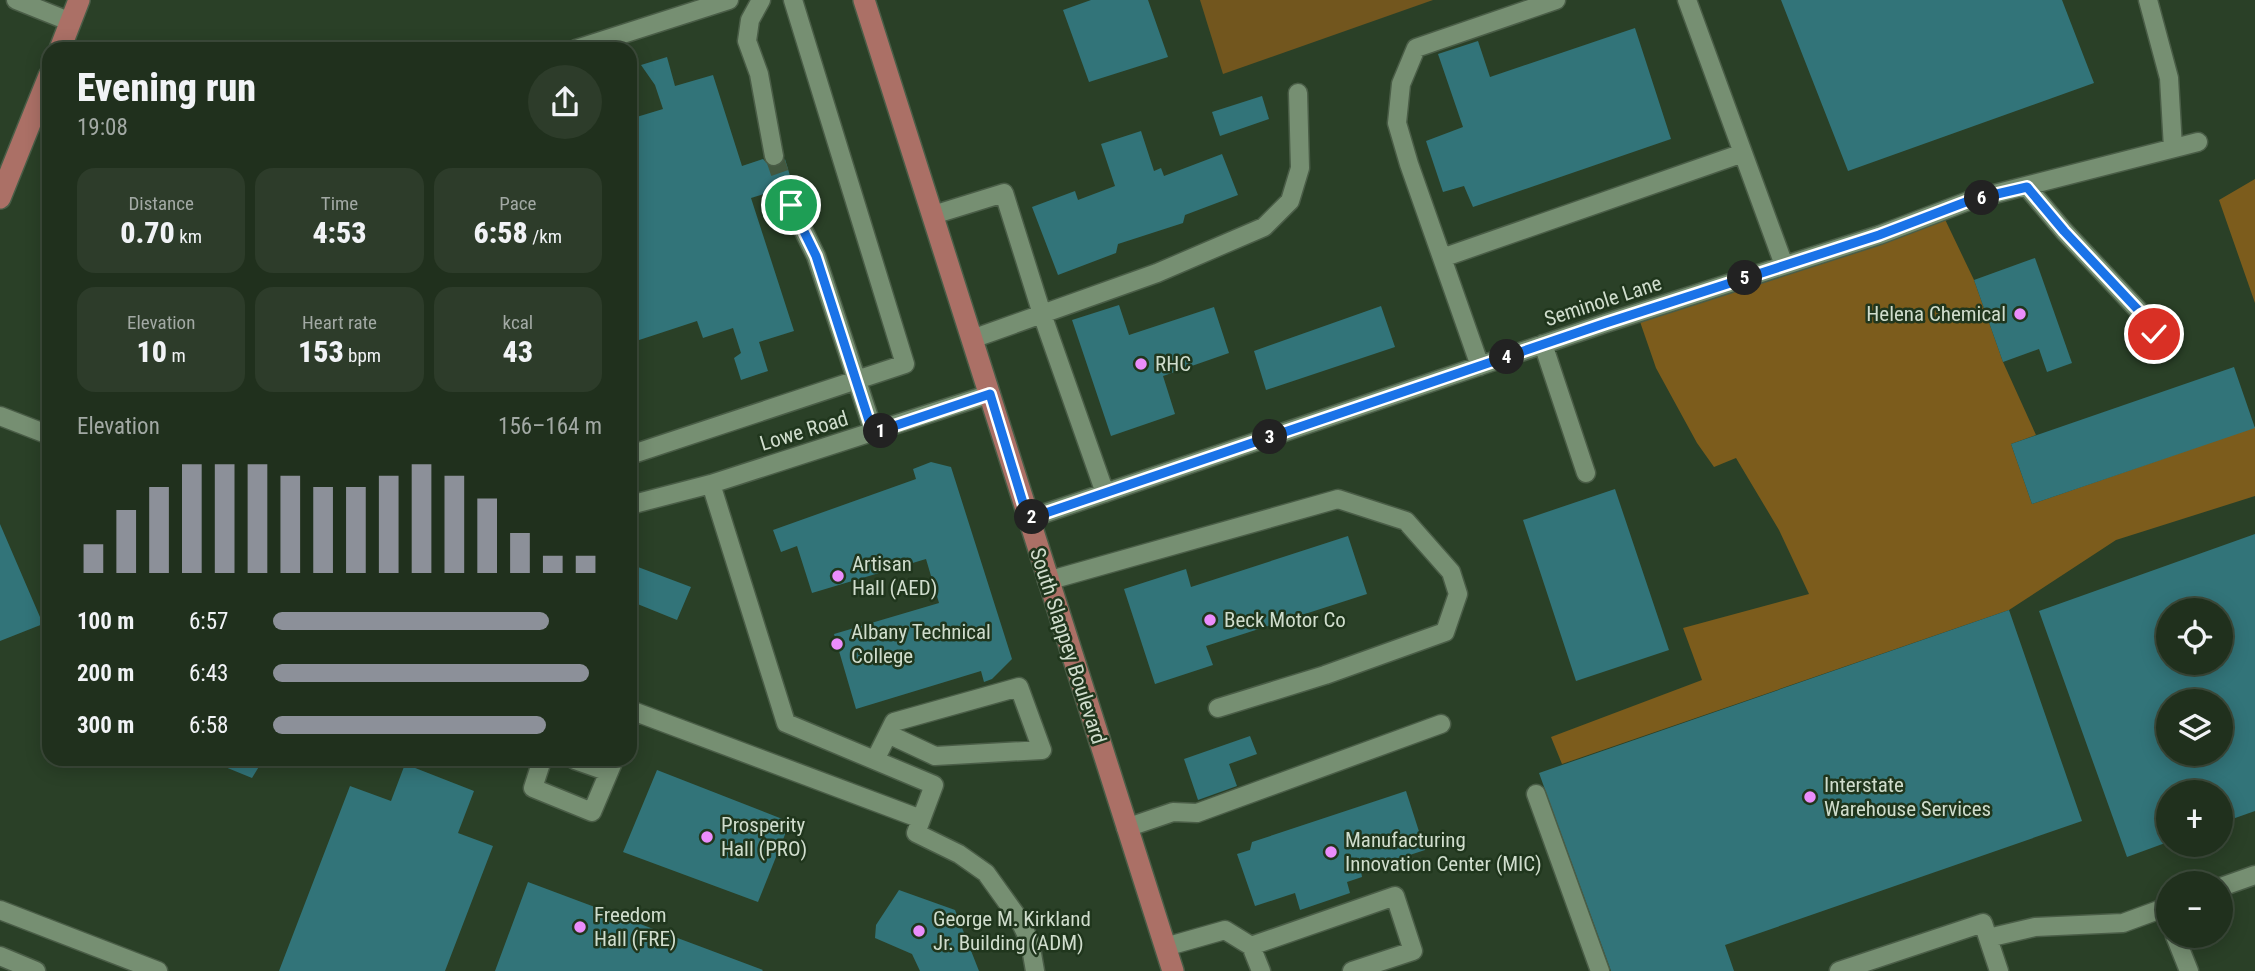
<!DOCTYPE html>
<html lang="en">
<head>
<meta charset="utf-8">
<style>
	body { margin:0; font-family:"Roboto Condensed",sans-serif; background:#2d3c2a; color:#f1f3f6; height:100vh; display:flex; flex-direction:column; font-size:26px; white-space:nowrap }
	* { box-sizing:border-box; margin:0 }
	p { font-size:23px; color:#a2a9a4 }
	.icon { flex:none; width:38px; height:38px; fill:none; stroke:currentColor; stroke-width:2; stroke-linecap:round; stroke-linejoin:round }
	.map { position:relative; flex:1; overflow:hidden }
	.panel { position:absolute; left:42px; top:42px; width:595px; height:724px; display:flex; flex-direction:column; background:#20301d; border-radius:21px; box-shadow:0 4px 18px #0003,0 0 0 2px #3d4b3b }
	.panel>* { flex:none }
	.controls { position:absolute; left:2156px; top:598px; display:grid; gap:14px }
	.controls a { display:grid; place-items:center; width:77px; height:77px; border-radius:50%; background:#20301d; box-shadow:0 4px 18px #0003,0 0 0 2px #3d4b3b; font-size:35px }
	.pin { position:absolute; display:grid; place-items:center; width:60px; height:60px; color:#fff; margin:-30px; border:4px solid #fff; border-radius:50%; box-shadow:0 2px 7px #0007 }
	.km { position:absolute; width:35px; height:35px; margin:-18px; border-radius:50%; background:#222; color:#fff; font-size:19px; line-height:35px; text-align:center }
	.round { display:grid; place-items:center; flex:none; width:74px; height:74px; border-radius:37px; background:#2d3c2a }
	.overview { display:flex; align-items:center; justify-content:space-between; height:119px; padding:0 35px }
	h1 { font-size:38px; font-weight:800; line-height:52px }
	.figures { display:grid; grid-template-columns:repeat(3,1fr); gap:10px; height:119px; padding:7px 35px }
	.figures div { display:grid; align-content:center; border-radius:18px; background:#2d3c2a; text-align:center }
	.figures b { font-size:30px; font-weight:800 }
	.figures small { font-size:19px; font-weight:400 }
	.figures p { font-size:19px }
	.chart { height:196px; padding:14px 35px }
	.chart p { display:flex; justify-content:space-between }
	.chart svg { width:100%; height:126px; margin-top:7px; stroke:#8c9099; stroke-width:6 }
	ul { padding:0 35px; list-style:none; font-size:23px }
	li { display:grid; grid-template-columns:112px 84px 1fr; align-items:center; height:52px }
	li i { height:18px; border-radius:9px; background:#8c9099 }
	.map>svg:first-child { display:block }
	.green { fill:#72561e }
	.forest { fill:#7c5c1c }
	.building { fill:#327479; fill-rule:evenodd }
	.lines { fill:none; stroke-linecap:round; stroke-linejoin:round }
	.minor-tunnel { stroke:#435840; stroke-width:18; stroke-dasharray:18 9; stroke-linecap:butt }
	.minor-casing { stroke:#4a5d47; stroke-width:21 }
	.major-casing { stroke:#4a5d47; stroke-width:24 }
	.minor { stroke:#768f72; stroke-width:18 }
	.major { stroke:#ab7066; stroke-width:21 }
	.route-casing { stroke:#fff; stroke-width:14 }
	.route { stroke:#1a73e8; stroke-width:9 }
	.poi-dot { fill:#eb8dfc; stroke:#20361d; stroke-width:2.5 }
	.labels { text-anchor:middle; stroke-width:5; stroke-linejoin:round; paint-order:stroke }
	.street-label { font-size:21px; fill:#d0ddcd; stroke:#20361d }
	.poi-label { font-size:21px; fill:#d0ddcd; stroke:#20361d; text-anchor:start }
</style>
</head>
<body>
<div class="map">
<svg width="2255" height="971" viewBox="0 0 2255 971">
	<rect width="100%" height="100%" fill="#2a4027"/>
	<path class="green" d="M1200,0h233l-210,74z"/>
	<path class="forest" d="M2255,179v124l-36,-103z
		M1941,211l33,69 29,82 33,73 -25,9 21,60 223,-77v69l-139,44 -107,70 -447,154 -11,-27 151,-57 -19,-52 126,-34 -30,-64 -43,-72 -22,9 -17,-24 -41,-75 -19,-55z"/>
	<path class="building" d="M1091,0h57l20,57 -79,25 -26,-72z
		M1781,0h281l32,83 -246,88z
		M1635,28l36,111 -198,68 -9,-21 -21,6 -17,-51 37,-14 -25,-73 40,-13 12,36z
		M667,57l8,29 38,-11 29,91 21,-7 7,7 5,1 7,-3 3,-5 6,20 -10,-1 -7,7v6l-23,7 43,133 -35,11 9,29 -27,9 -7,-22 7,-5 -8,-25 -30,10 -6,-17 -67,22v-224l33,-10 -8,-24 -14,-20z
		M1262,96l7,23 -49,17 -8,-24z
		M1141,131l13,40 7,-3 3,8 58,-22 16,41 -53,20 -2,8 -65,21 -2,9 -58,22 -26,-68 43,-16 3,9 37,-14 -14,-42z
		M2035,258l37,105 -25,9 -8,-23 -36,13 -29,-82z
		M1119,305l10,30 85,-28 15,46 -66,23 12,38 -64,22 -39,-116z
		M1381,306l14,41 -129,43 -12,-39z
		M2234,367l21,61 -223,76 -21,-60z
		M931,462l20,5 61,192 -20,20 -8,3 -3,-11 -125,38 -22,-75 105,-31 -13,-44 -114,34 -15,-47 -16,6 -8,-22 143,-51 -3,-10z
		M1615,489l54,161 -93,31 -53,-161z
		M0,524l43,100 -43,17z
		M2255,534v277l-34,12v-30h-53v49l-41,15 -88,-246zM2168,611h53v52h-53zM2168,702h53v52h-53z
		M1348,536l19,58 -161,52 7,19 -58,19 -31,-95 62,-20 5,18z
		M630,564l61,23 -14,33 -47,-19z
		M2009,610l73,211 -357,124 9,26h-123l-72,-198z
		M1250,736l7,18 -28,10 8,22 -39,14 -14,-41z
		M208,760h55l-11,18z
		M405,764l69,27 -16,42 35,13 -48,125h-166l71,-185 41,15z
		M657,770l133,52 -32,80 -135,-50z
		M1406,791l19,59 -64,21 1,6 -15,5 3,11 -50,17 -5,-17 -40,13 -18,-52 13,-4 2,-8z
		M528,882l235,88 -1,1h-267z
		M899,890l56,20 24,61h-59l-8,-17 -37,-16 1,-13z"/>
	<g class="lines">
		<path class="minor-tunnel" d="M774,156l11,32"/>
		<defs>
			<path id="minor" d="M16,0l55,22
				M761,0l-11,20 -3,21 12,33 15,82
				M1687,0l97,265
				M2148,0l21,78 4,70
				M576,49l153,-49
				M2027,187l37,44 77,82 13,21
				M785,188l6,17 25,51 58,177
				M933,215l71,-22 38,121 63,179
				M1442,258l301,-105
				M972,339l185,-66 107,-46 26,-26 10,-33 -2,-75
				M1543,344l43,129
				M1480,366l-71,-202 -12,-41 4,-39 15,-36 140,-48
				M0,416l49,19
				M630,455l275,-91 -112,-364
				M711,484l75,239 148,62 -18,48 43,21 27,19 33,46 11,23 5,29
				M630,505l81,-21 279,-90
				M1028,519l578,-196 273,-88 92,-35 227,-58
				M1047,581l291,-82 68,22 45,51 7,22 -13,38 -120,43 -107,33
				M630,719l3,-8 288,108
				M542,760l-9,28 59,24 22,-52
				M575,760l34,12
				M875,760l19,-38 125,-35 23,63 -107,6 -47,-22
				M1536,794l64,177
				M1126,828l47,-16 24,1 244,-89
				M2221,887l34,-12
				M0,910l158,61
				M2175,936l14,35
				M1988,938l47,-11 88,-4 41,-15 4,11
				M1251,946l144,-50 18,55 -61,20
				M1165,947l60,-17 26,16 10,25
				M0,956l36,15
				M1839,971l144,-48 16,48"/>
			<path id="major" d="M864,0l309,971
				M60,49l19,-49
				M0,198l49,-122"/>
		</defs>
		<use href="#minor" class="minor-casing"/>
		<use href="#major" class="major-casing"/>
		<use href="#minor" class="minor"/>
		<use href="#major" class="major"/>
	</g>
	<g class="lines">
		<defs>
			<path id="route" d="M791,205l25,51 57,177 117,-39 38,125 578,-196 273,-88 92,-35 56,-13 37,44 77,82 13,21"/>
		</defs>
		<use href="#route" class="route-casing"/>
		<use href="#route" class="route"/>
	</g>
	<g class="poi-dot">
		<circle cx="2020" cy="314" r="7"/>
		<circle cx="1141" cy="364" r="7"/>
		<circle cx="838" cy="576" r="7"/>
		<circle cx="1210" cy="620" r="7"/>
		<circle cx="837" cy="644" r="7"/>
		<circle cx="1810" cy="797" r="7"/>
		<circle cx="707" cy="837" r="7"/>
		<circle cx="1331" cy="852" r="7"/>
		<circle cx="580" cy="927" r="7"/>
		<circle cx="919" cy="931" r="7"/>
	</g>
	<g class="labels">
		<g class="street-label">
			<text transform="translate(1603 301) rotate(-18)" y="7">Seminole Lane</text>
			<text transform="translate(804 431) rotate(-17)" y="7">Lowe Road</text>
			<text transform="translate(1068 646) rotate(72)" y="7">South Slappey Boulevard</text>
		</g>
		<g class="poi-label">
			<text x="2006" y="321" text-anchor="end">Helena Chemical</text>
			<text x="1155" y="371">RHC</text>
			<text x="852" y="571">Artisan<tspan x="852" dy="24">Hall (AED)</tspan></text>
			<text x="1224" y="627">Beck Motor Co</text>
			<text x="851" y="639">Albany Technical<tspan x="851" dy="24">College</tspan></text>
			<text x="1824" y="792">Interstate<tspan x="1824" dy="24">Warehouse Services</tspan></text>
			<text x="721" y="832">Prosperity<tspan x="721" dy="24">Hall (PRO)</tspan></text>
			<text x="1345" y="847">Manufacturing<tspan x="1345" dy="24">Innovation Center (MIC)</tspan></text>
			<text x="594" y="922">Freedom<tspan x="594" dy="24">Hall (FRE)</tspan></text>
			<text x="933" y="926">George M. Kirkland<tspan x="933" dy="24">Jr. Building (ADM)</tspan></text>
		</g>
	</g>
</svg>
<div class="controls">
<a><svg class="icon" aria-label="locate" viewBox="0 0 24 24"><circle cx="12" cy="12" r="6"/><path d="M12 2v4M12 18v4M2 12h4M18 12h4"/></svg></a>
<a><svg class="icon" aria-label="layers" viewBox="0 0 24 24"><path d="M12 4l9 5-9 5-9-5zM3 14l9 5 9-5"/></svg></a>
<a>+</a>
<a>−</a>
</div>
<div class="pin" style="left:791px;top:205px;background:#1e9e55"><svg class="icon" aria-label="arrive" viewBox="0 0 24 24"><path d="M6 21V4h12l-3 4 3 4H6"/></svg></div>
<div class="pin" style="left:2154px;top:334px;background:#d93025"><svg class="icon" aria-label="check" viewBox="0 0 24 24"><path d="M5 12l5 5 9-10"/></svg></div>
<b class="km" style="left:881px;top:431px">1</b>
<b class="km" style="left:1032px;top:517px">2</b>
<b class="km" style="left:1270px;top:437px">3</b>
<b class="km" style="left:1507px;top:357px">4</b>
<b class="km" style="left:1745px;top:278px">5</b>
<b class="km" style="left:1982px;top:198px">6</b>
<section class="panel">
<div class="overview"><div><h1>Evening run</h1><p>19:08</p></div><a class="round"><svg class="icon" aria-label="share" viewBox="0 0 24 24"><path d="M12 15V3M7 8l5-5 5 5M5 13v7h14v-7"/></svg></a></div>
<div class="figures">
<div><p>Distance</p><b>0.70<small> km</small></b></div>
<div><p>Time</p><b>4:53</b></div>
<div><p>Pace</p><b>6:58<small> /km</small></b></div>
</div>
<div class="figures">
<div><p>Elevation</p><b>10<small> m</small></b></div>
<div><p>Heart rate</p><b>153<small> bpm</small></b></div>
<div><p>kcal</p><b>43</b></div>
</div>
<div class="chart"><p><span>Elevation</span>156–164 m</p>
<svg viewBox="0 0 160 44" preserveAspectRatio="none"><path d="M5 44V34M15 44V22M25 44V14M35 44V6M45 44V6M55 44V6M65 44V10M75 44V14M85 44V14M95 44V10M105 44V6M115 44V10M125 44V18M135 44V30M145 44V38M155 44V38"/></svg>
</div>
<ul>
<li><b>100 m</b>6:57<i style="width:84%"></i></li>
<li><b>200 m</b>6:43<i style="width:96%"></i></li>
<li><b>300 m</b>6:58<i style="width:83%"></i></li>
</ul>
</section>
</div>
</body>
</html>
